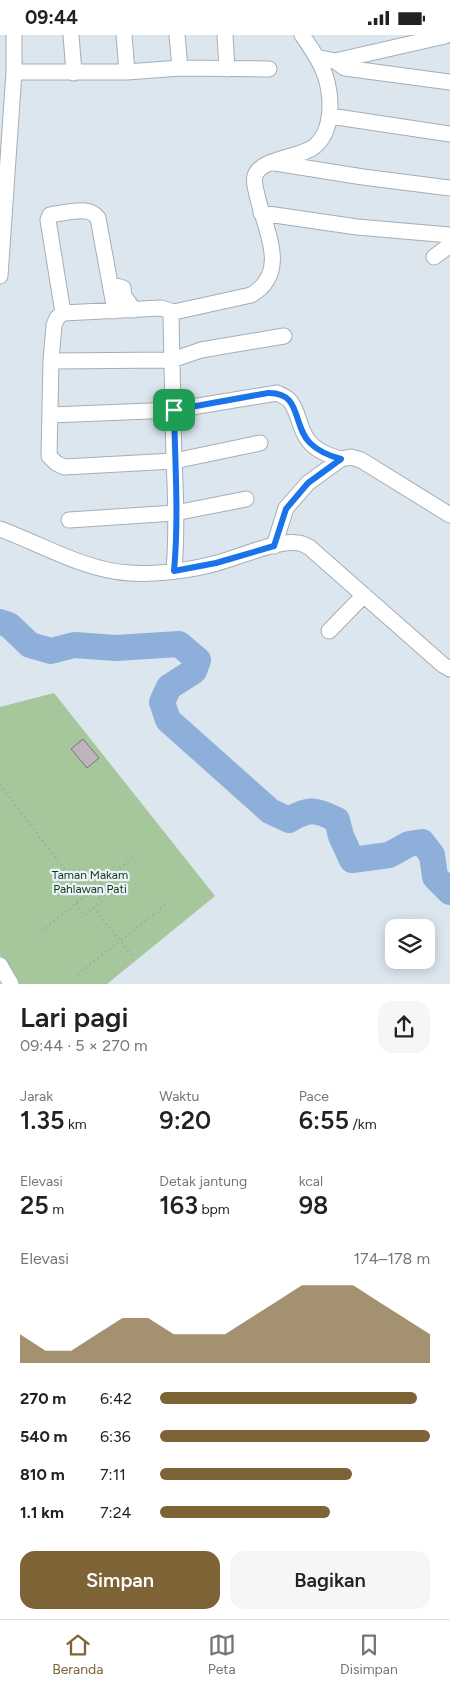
<!DOCTYPE html>
<html lang="id">
<head>
<meta charset="utf-8">
<style>
	body { margin:0; font-family:Figtree,sans-serif; background:#f6f6f6; color:#222; height:100vh; display:flex; flex-direction:column; font-size:19px; white-space:nowrap }
	* { box-sizing:border-box; margin:0 }
	p { font-size:16px; color:#767676 }
	.icon { flex:none; width:28px; height:28px; fill:none; stroke:currentColor; stroke-width:2; stroke-linecap:round; stroke-linejoin:round }
	.map { position:relative; height:949px; overflow:hidden }
	.sheet { display:flex; flex-direction:column; background:#fff; flex:1 }
	.sheet>* { flex:none }
	.controls { position:absolute; left:385px; top:884px; display:grid; gap:10px }
	.controls a { display:grid; place-items:center; width:50px; height:50px; border-radius:10px; background:#fff; box-shadow:0 2px 12px #0003; font-size:25px }
	.pin { position:absolute; display:grid; place-items:center; width:42px; height:42px; color:#fff; margin:-21px; border-radius:10px; box-shadow:0 2px 8px #0006 }
	.round { display:grid; place-items:center; flex:none; width:52px; height:52px; border-radius:15px; background:#f6f6f6 }
	.head { display:flex; align-items:center; justify-content:space-between; height:85px; padding:0 20px }
	h1 { font-size:28px; font-weight:600; line-height:38px }
	.metrics { display:grid; grid-template-columns:repeat(3,1fr); gap:8px; height:85px; padding:5px 20px }
	.metrics div { display:grid; align-content:center }
	.metrics b { font-size:25px; font-weight:600 }
	.metrics small { font-size:14px; font-weight:400 }
	.metrics p { font-size:14px }
	.chart { height:140px; padding:10px 20px }
	.chart p { display:flex; justify-content:space-between }
	.chart svg { width:100%; height:90px; margin-top:5px; fill:#7d6335; opacity:.7 }
	.cta { display:flex; gap:10px; margin-top:auto; padding:10px 20px }
	.cta a { flex:1; height:58px; border-radius:15px; background:#7d6335; color:#fff; font-size:20px; font-weight:600; line-height:58px; text-align:center }
	.cta a+a { background:#f6f6f6; color:#222 }
	ul { padding:0 20px; list-style:none; font-size:16px }
	li { display:grid; grid-template-columns:80px 60px 1fr; align-items:center; height:38px }
	li i { height:12px; border-radius:6px; background:#7d6335 }
	.status { display:flex; justify-content:space-between; align-items:center; height:35px; padding:0 25px; background:#fff; direction:ltr }
	.status svg { height:14px; fill:currentColor }
	.dock { display:flex; justify-content:space-around; align-items:center; height:70px; border-top:1px solid #e0e0e0; background:#fff; font-size:14px; color:#767676 }
	.dock a { display:grid; justify-items:center; gap:2px }
	.dock .active { color:#7d6335 }
	.map>svg:first-child { display:block }
	.green { fill:#a6c69c }
	.lines { fill:none; stroke-linecap:round; stroke-linejoin:round }
	.river { stroke:#8dafd9; stroke-width:26 }
	.building { fill:#bdb4bd; stroke:#7a727a }
	.minor-casing { stroke:#a5aeb6; stroke-width:17 }
	.path { stroke:#9ca4ab; stroke-width:2.5; stroke-dasharray:1 4; stroke-linecap:butt }
	.minor { stroke:#fff; stroke-width:15 }
	.route-casing { stroke:#fff; stroke-width:10 }
	.route { stroke:#1a73e8; stroke-width:6 }
	.labels { text-anchor:middle; stroke-width:4.5; stroke-linejoin:round; paint-order:stroke }
	.park-label { font-size:12px; fill:#16370a; stroke:#eaf4fc }
</style>
</head>
<body>
<div class="status"><b>09:44</b><svg viewBox="0 0 49 12"><path d="M0 12V9h3v3zM5 12V6h3v6zM10 12V3h3v9zM15 12V0h3v12zM26 1h20v11H26zM47 4h2v5h-2z"/></svg></div>
<div class="map">
<svg width="450" height="949" viewBox="0 0 450 949">
	<rect width="100%" height="100%" fill="#dce6ef"/>
	<path class="green" d="M54,658l161,203 -108,88h-89l-18,-29v-248z"/>
	<g class="lines">
		<path class="river" d="M0,587l9,3 21,20 21,6 23,-6 42,3 63,-4 19,16 -4,11 -25,16 -7,15 6,18 102,91 19,9c20,-12 27,-11 48,0l4,16 11,24 37,-5 20,-11 13,-2 10,13 3,22 15,15"/>
	</g>
	<path class="building" d="M83,704l16,19 -12,10 -16,-19z"/>
	<g class="lines">
		<defs>
			<path id="minor" d="M71,0l3,38
				M124,0l3,37
				M177,0l3,33
				M225,0l2,34
				M316,22l19,4 110,-25
				M335,26l10,7 105,14
				M14,37h113l53,-4 89,1
				M330,81l120,18
				M275,128l88,14 87,11
				M261,178l96,14 93,8
				M434,222l16,-12
				M0,241l14,-204v-37
				M110,249l13,4 1,8 10,14
				M174,277l-13,-4 -98,5 -6,5 -3,7 -3,36 -2,95 7,7 8,4 110,-6 86,-18
				M63,278l-15,-93 2,-5 4,-1c14,-1 35,-9 44,4l17,93
				M51,326l121,-1 29,-10 83,-14
				M51,380l123,-5 103,-17c4,2 10,4 13,8 9,11 9,28 18,39 7,10 22,16 33,19
				M69,485l106,-7 71,-14
				M0,494c41,15 86,42 130,44 25,2 63,-3 87,-10 20,-5 62,-24 81,-20 4,0 8,3 11,4l134,118 7,4
				M274,511l12,-38 22,-25 33,-24 10,-2 10,3 89,55
				M174,536c3,-37 2,-73 0,-110 -1,-49 -2,-97 -3,-145l3,-4 77,-17c40,-23 13,-67 6,-100 -1,-6 -4,-12 -2,-19 5,-18 46,-18 60,-30 18,-15 17,-47 11,-68 -5,-16 -15,-30 -24,-43
				M329,596l35,-36
				M0,930l11,19"/>
		</defs>
		<use href="#minor" class="minor-casing"/>
		<path class="path" d="M0,750l85,111
			M76,869l9,11 17,-14 -9,-11
			M93,873l41,50
			M42,896l90,-73
			M78,939l90,-71"/>
		<use href="#minor" class="minor"/>
	</g>
	<g class="lines">
		<defs>
			<path id="route" d="M268,358c34,-1 24,32 42,50 8,8 20,13 31,16l-33,24 -22,26 -12,37 -58,17 -42,8c5,-54 1,-107 0,-161z"/>
		</defs>
		<use href="#route" class="route-casing"/>
		<use href="#route" class="route"/>
	</g>
	<g class="labels">
		<g class="park-label">
			<text x="90" y="844">Taman Makam<tspan x="90" dy="14">Pahlawan Pati</tspan></text>
		</g>
	</g>
</svg>
<div class="controls">
<a><svg class="icon" aria-label="layers" viewBox="0 0 24 24"><path d="M12 4l9 5-9 5-9-5zM3 14l9 5 9-5"/></svg></a>
</div>
<div class="pin" style="left:174px;top:375px;background:#1e9e55"><svg class="icon" aria-label="arrive" viewBox="0 0 24 24"><path d="M6 21V4h12l-3 4 3 4H6"/></svg></div>
</div>
<section class="sheet">
<div class="head"><div><h1>Lari pagi</h1><p>09:44 · 5 × 270 m</p></div><a class="round"><svg class="icon" aria-label="share" viewBox="0 0 24 24"><path d="M12 15V3M7 8l5-5 5 5M5 13v7h14v-7"/></svg></a></div>
<div class="metrics">
<div><p>Jarak</p><b>1.35<small> km</small></b></div>
<div><p>Waktu</p><b>9:20</b></div>
<div><p>Pace</p><b>6:55<small> /km</small></b></div>
</div>
<div class="metrics">
<div><p>Elevasi</p><b>25<small> m</small></b></div>
<div><p>Detak jantung</p><b>163<small> bpm</small></b></div>
<div><p>kcal</p><b>98</b></div>
</div>
<div class="chart"><p><span>Elevasi</span>174–178 m</p>
<svg viewBox="0 0 160 44" preserveAspectRatio="none"><path d="M0 44V30L10 38L20 38L30 30L40 22L50 22L60 30L70 30L80 30L90 22L100 14L110 6L120 6L130 6L140 14L150 22L160 30V44z"/></svg>
</div>
<ul>
<li><b>270 m</b>6:42<i style="width:95%"></i></li>
<li><b>540 m</b>6:36<i style="width:100%"></i></li>
<li><b>810 m</b>7:11<i style="width:71%"></i></li>
<li><b>1.1 km</b>7:24<i style="width:63%"></i></li>
</ul>
<div class="cta"><a>Simpan</a><a>Bagikan</a></div>
</section>
<nav class="dock">
<a class="active"><svg class="icon" aria-label="home" viewBox="0 0 24 24"><path d="M3 11l9-7 9 7M6 9v11h12V9"/></svg>Beranda</a>
<a><svg class="icon" aria-label="map" viewBox="0 0 24 24"><path d="M3 6l6-2 6 2 6-2v14l-6 2-6-2-6 2zM9 4v14M15 6v14"/></svg>Peta</a>
<a><svg class="icon" aria-label="saved" viewBox="0 0 24 24"><path d="M7 4h10v16l-5-4-5 4z"/></svg>Disimpan</a>
</nav>
</body>
</html>
